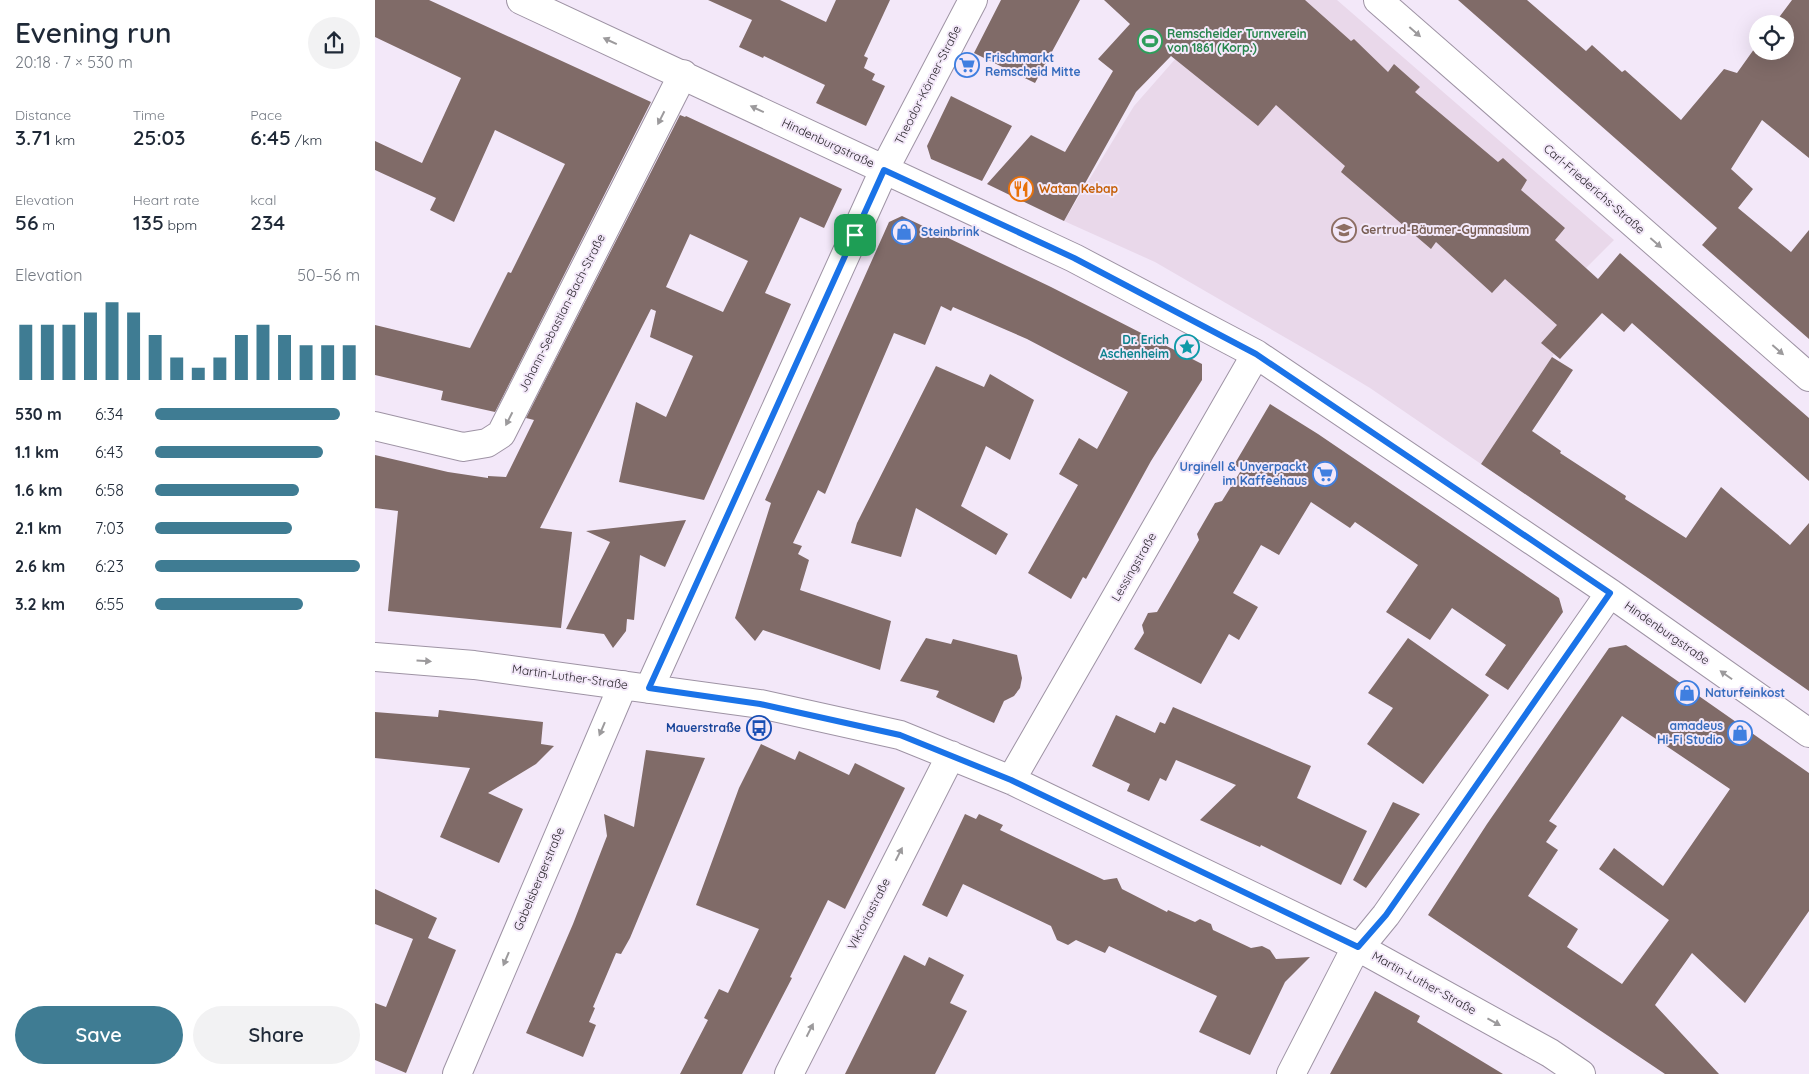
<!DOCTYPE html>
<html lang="en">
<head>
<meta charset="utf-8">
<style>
	body { margin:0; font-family:Quicksand,sans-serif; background:#f2f2f3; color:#1f2937; height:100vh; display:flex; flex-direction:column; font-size:19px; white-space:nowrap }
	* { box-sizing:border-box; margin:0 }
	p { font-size:16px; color:#747a83 }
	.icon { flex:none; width:28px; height:28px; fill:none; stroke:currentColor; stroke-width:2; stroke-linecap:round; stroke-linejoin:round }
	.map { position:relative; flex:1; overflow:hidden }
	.drawer { display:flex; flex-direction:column; background:#fff; width:375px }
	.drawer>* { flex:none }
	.tools { position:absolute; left:1374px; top:15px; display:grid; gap:10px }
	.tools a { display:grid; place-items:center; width:45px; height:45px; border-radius:50%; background:#fff; box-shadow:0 5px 20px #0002; font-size:25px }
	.pin { position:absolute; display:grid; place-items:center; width:42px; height:42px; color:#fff; margin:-21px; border-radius:10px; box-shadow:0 2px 8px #0006 }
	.round { display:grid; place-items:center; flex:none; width:52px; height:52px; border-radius:26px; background:#f2f2f3 }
	.head { display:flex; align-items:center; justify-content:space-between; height:85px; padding:0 15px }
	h1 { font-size:28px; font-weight:600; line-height:38px }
	.metrics { display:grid; grid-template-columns:repeat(3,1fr); gap:8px; height:85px; padding:5px 15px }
	.metrics div { display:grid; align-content:center }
	.metrics b { font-size:21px; font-weight:600 }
	.metrics small { font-size:14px; font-weight:400 }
	.metrics p { font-size:14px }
	.chart { height:140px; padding:10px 15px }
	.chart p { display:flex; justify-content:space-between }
	.chart svg { width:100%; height:90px; margin-top:5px; stroke:#3f7c93; stroke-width:6 }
	.action { display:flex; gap:10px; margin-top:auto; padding:10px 15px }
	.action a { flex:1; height:58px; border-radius:30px; background:#3f7c93; color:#fff; font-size:20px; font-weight:600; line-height:58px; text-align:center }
	.action a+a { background:#f2f2f3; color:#1f2937 }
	ul { padding:0 15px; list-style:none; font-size:16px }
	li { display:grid; grid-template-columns:80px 60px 1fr; align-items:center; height:38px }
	li i { height:12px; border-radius:6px; background:#3f7c93 }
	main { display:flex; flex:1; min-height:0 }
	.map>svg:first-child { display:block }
	.education { fill:#e9d8ea }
	.building { fill:#806b68; fill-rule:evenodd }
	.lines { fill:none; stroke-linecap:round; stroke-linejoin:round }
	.minor-casing { stroke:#9e93a4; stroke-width:30 }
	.minor { stroke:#fff; stroke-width:28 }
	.oneway { fill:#9c9a9c }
	.route-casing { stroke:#fff; stroke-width:10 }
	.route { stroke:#1a73e8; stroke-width:6 }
	.labels { text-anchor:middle; stroke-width:4; stroke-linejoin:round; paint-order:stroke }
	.leisure-label { font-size:12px; font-weight:bold; fill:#27864d; stroke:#f3e8f9; text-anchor:start }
	.shop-label { font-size:12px; font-weight:bold; fill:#366cbe; stroke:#f3e8f9; text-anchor:start }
	.street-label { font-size:12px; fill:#221e24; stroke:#f3e8f9 }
	.food-label { font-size:12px; font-weight:bold; fill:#c56008; stroke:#f3e8f9; text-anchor:start }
	.education-label { font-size:12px; font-weight:bold; fill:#785e54; stroke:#f3e8f9; text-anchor:start }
	.culture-label { font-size:12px; font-weight:bold; fill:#0d838f; stroke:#f3e8f9; text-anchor:end }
	.transit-label { font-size:12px; font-weight:bold; fill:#164399; stroke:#f3e8f9; text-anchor:end }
</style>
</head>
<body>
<main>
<section class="drawer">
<div class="head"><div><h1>Evening run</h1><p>20:18 · 7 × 530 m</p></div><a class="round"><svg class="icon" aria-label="share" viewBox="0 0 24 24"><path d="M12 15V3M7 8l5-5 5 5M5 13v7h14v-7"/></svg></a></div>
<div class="metrics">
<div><p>Distance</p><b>3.71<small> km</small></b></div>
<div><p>Time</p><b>25:03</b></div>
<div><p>Pace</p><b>6:45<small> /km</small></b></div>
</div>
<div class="metrics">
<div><p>Elevation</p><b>56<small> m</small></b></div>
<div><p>Heart rate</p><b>135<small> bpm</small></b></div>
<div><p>kcal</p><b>234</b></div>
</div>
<div class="chart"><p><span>Elevation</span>50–56 m</p>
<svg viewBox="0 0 160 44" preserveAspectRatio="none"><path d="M5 44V17M15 44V17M25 44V17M35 44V11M45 44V6M55 44V11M65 44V22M75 44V33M85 44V38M95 44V33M105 44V22M115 44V17M125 44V22M135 44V27M145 44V27M155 44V27"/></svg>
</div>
<ul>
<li><b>530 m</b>6:34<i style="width:90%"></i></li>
<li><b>1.1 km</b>6:43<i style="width:82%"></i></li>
<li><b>1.6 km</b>6:58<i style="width:70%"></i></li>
<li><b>2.1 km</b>7:03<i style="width:67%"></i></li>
<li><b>2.6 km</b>6:23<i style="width:100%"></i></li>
<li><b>3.2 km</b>6:55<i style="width:72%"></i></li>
</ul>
<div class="action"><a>Save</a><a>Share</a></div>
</section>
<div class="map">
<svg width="1434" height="1074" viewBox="0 0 1434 1074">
	<rect width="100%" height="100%" fill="#f3e8f9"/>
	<path class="education" d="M852,0h110l277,240 -28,28 12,11 -56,64 12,11 -73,110 -111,-76 -58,-35 -157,-91 -91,-41 70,-115z"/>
	<path class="building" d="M0,0h54l222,102 -156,310 -54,-12 2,-9 -68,-16v-50l95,23 38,-76 3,1 54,-109 -70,-34 -41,92 -24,-12 6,-12 -61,-28v-29l47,22 39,-85 -86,-41z
		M333,0h72l46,22 10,-22h54l-26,56 4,2 -4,10 11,6 -3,6 13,6 -19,40 -50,-23 9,-18 -61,-29 -1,2 -24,-11 13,-27z
		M626,0h79l-45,83 -61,-30z
		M729,0h201l46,41 3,-2 34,33 6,-8 26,23 -5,5 83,70 5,-4 24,22 -6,10 44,38 -10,12 43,39 22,-26 189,165v63l-177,-158 -8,9 -22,-19 -42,46 -19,-16 16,-18 -52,-46 -13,14 -56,-51 -5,7 -90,-77 4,-6 -69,-61 -18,21 -87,-70 -35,36 -72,129 -77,-37 44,-49 34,17 48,-81 -15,-12 32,-35z
		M1083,0h69l59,51 6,-6 30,27 3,-2 56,50 43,-51 13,4 20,-28v6h28v-27h-11l18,-24h17v158l-47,-38 -31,49 22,20 -15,19 53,44 18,-22v109l-107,-94 15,-17z
		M576,96l61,30 -30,55 -51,-22 -4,-13z
		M305,115l5,2 1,-1 156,73 -18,39 -24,-11 -35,76 26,11 -87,196 -85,-18 17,-80 30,15 27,-61 -43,-19 6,-26 -5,-2 -111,219 32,4 -11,96 -173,-17 10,-100 -23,-3v-53l73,17 40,6v-2l18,1 28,-57 -8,-2zM315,234l58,27 -25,51 -57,-25z
		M527,216l149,71 151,77v16l-51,81 -65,118 -3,-2 -12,22 -43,-26 50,-88 -19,-11 20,-36 18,11 31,-57 -101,-53 -74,-32 -2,4 -10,-5 -16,39 -31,-12 -69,161 -7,-4 -25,53 9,3 -4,8 11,6 -9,30 91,31 -11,49 -117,-40 -8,11 -20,-23 36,-115 -6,-3 124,-278z
		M1177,357l21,13 -41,61 29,20 -1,2 66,43 -1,3 61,39 35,-51 69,58 19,-22v168l-161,-113 -167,-114z
		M561,366l48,21 6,-13 44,26 -24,60 -24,-14 -25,60 47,28 -12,21 -80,-47 -15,49 -50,-14 6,-20z
		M895,404l48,30 241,164 4,14 -55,78 -23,-15 21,-30 -54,-37 -22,32 -44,-28 32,-47 -63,-43 -5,6 -39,-26 -32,53 -18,-10 -28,48 25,14 -19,33 -10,-6 -28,50 -67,-35 10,-16 -2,-8 6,-12 9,-1 42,-72 -2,-6 18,-31 7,-2 20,-32 -8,-4z
		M311,520l-21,47 -25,-12 -6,65 -7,-1 -1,12 -13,17 -9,-14 -38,-5 44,-87 -24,-11z
		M551,638l25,6 2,-5 64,16 5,23 -2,10 -6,8 -10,5 -10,22 -58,-26 3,-6 -39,-10z
		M1033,638l81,57 -66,89 -56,-40 26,-36 -25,-15z
		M1251,645l183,128v138l-64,92 -53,-50 -37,52 64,69h-54l-237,-159 59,-91 122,-176zM1247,716l108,73 -67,97 -49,-38 -15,21 70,51 -47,64 -55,-37 11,-18 -50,-33 30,-46 -12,-8 11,-16 -8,-5z
		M798,707l138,59 -14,32 70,33 -26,54 -80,-40 -1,2 -60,-27 36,-35 -60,-25 -10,21 -6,-3 -11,23 -22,-10 3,-7 -38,-18 24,-51 39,18 5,-11 5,2z
		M64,710l104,12 -2,22 13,2 -18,18 -48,29 35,16 -24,54 -59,-26 30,-69 -95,-10v-46l63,5z
		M386,744l34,16 4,-9 50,24 6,-12 50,25 -60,121 -17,-9 -38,77 2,1 -50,96h-62l28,-54 -4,-2 15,-29 9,4 31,-64 -63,-24 43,-117z
		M271,750l59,8 -75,180 -9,16 -5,-1 -23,54 2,1 -6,14 7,3 -13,32 -57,-24 47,-109 34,-88 -3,-22 30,13z
		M1018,802l27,12 -54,74 -13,-8z
		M590,814l11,5 3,-5 24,11 -3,5 104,50 13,-2 5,11 45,23 1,-2 27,12 5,-3 11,5 2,6 38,18 11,-2 8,4 6,9 34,-2 -25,25 -35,73 -51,-23 18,-36 -108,-50 -4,7 -29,-13 -8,5 -11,-5 -6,-14 -88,-42 -16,33 -25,-12z
		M0,889l62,29 -9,20 28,12 -50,123 -31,-13v-57l11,4 27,-68 -38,-15z
		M529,955l21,11 4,-9 35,18 -14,28 17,8 -10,20 -22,43h-90z
		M1000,991l45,25 -3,6 86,52h-173z"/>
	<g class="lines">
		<defs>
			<path id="minor" d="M146,0l553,258 182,96 354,239 199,140
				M1003,0l431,377
				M0,426l88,21 24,-4 14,-9 182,-360
				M0,657l99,8 286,39 140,31 111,45 347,167 192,106 31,21
				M274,689l235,-519 89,-170
				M636,780l245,-426
				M82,1074l166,-389
				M414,1074l162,-319
				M916,1074l59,-115 36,-44 224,-322"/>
		</defs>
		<use href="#minor" class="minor-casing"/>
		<use href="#minor" class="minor"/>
	</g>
	<defs><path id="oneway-solid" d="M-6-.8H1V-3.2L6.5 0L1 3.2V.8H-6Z" transform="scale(1.25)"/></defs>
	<g class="oneway">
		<use href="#oneway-solid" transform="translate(1040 32) rotate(41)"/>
		<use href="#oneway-solid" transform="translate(235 41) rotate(-155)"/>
		<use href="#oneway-solid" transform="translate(382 109) rotate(-155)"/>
		<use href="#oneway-solid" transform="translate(286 118) rotate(117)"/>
		<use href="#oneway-solid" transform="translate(1281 243) rotate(41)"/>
		<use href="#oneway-solid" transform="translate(1403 350) rotate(41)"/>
		<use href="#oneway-solid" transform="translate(134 419) rotate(117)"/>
		<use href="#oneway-solid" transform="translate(49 661) rotate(4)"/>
		<use href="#oneway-solid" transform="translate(1351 675) rotate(-145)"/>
		<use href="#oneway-solid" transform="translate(227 729) rotate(113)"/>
		<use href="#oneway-solid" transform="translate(524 854) rotate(-63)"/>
		<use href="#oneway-solid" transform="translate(131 959) rotate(113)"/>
		<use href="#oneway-solid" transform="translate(1119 1022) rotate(29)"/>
		<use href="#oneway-solid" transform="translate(435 1030) rotate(-63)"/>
	</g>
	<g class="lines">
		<defs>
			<path id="route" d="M509,170l190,88 182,96 354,239 -224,322 -28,32 -347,-167 -111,-45 -140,-31 -111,-16z"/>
		</defs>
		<use href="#route" class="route-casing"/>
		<use href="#route" class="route"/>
	</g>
	<defs>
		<symbol id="stadium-ring" viewBox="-11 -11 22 22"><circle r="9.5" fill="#f3e8f9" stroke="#2e9e5b" stroke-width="1.5"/><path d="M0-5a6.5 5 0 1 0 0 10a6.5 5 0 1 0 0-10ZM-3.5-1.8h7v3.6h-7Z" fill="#2e9e5b"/></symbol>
		<symbol id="supermarket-ring" viewBox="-11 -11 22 22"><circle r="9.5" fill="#f3e8f9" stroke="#3f7fe0" stroke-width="1.5"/><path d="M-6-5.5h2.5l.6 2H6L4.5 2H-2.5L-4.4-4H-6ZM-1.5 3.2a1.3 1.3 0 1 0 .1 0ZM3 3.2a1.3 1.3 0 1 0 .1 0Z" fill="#3f7fe0"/></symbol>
		<symbol id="restaurant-ring" viewBox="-11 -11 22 22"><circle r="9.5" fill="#f3e8f9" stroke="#e8710a" stroke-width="1.5"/><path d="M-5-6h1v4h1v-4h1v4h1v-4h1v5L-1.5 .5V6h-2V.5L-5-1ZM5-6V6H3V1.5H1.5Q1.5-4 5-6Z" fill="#e8710a"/></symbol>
		<symbol id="school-ring" viewBox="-11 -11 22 22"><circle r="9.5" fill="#f3e8f9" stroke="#8d6e63" stroke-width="1.5"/><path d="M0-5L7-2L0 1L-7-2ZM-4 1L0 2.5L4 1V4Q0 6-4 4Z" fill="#8d6e63"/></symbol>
		<symbol id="shop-ring" viewBox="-11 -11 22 22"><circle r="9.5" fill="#f3e8f9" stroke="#3f7fe0" stroke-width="1.5"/><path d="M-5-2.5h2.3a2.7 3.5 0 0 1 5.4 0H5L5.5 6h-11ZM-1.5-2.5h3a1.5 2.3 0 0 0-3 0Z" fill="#3f7fe0"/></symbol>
		<symbol id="sight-ring" viewBox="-11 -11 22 22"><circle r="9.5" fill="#f3e8f9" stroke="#0f9aa8" stroke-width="1.5"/><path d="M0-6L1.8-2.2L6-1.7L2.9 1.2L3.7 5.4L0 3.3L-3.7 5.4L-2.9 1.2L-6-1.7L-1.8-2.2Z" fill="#0f9aa8"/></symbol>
		<symbol id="bus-ring" viewBox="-11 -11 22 22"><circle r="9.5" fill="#f3e8f9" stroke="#1a4fb4" stroke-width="1.5"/><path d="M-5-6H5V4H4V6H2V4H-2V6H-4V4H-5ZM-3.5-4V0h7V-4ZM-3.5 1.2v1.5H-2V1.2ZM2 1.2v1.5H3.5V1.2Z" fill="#1a4fb4"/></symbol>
	</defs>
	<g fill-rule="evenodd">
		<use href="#stadium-ring" x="761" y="27" width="28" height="28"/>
		<use href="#supermarket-ring" x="578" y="51" width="28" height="28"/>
		<use href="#restaurant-ring" x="632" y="175" width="28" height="28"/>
		<use href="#school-ring" x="955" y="216" width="28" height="28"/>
		<use href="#shop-ring" x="515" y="218" width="28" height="28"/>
		<use href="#sight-ring" x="798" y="333" width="28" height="28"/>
		<use href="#supermarket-ring" x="936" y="460" width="28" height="28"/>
		<use href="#shop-ring" x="1298" y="679" width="28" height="28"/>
		<use href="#bus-ring" x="370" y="714" width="28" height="28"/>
		<use href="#shop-ring" x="1351" y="719" width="28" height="28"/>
	</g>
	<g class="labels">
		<g class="leisure-label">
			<text x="792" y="38">Remscheider Turnverein<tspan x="792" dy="14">von 1861 (Korp.)</tspan></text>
		</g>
		<g class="shop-label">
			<text x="610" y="62">Frischmarkt<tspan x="610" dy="14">Remscheid Mitte</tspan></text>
			<text x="546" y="236">Steinbrink</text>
			<text x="932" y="471" text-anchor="end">Urginell &amp; Unverpackt<tspan x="932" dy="14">im Kaffeehaus</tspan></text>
			<text x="1330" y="697">Naturfeinkost</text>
			<text x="1348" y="730" text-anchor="end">amadeus<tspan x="1348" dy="14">Hi-Fi Studio</tspan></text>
		</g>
		<g class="street-label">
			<text transform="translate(553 85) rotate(-63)" y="4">Theodor-Körner-Straße</text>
			<text transform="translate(453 143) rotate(25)" y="4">Hindenburgstraße</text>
			<text transform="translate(1219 189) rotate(41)" y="4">Carl-Friederichs-Straße</text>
			<text transform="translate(187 313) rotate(-63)" y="4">Johann-Sebastian-Bach-Straße</text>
			<text transform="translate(759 567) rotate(-60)" y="4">Lessingstraße</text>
			<text transform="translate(1292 633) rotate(35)" y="4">Hindenburgstraße</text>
			<text transform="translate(195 677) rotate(8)" y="4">Martin-Luther-Straße</text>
			<text transform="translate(164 879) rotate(-67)" y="4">Gabelsbergerstraße</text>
			<text transform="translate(494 914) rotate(-63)" y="4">Viktoriastraße</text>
			<text transform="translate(1049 983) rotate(29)" y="4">Martin-Luther-Straße</text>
		</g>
		<g class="food-label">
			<text x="664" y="193">Watan Kebap</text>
		</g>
		<g class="education-label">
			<text x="986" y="234">Gertrud-Bäumer-Gymnasium</text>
		</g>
		<g class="culture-label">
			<text x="794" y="344">Dr. Erich<tspan x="794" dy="14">Aschenheim</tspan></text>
		</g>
		<g class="transit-label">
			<text x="366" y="732">Mauerstraße</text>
		</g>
	</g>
</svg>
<div class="tools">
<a><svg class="icon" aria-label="locate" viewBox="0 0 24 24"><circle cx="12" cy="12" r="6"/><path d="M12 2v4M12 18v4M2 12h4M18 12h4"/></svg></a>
</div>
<div class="pin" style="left:480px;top:235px;background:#1e9e55"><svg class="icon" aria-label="arrive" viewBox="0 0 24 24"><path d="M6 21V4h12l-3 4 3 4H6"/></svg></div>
</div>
</main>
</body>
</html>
